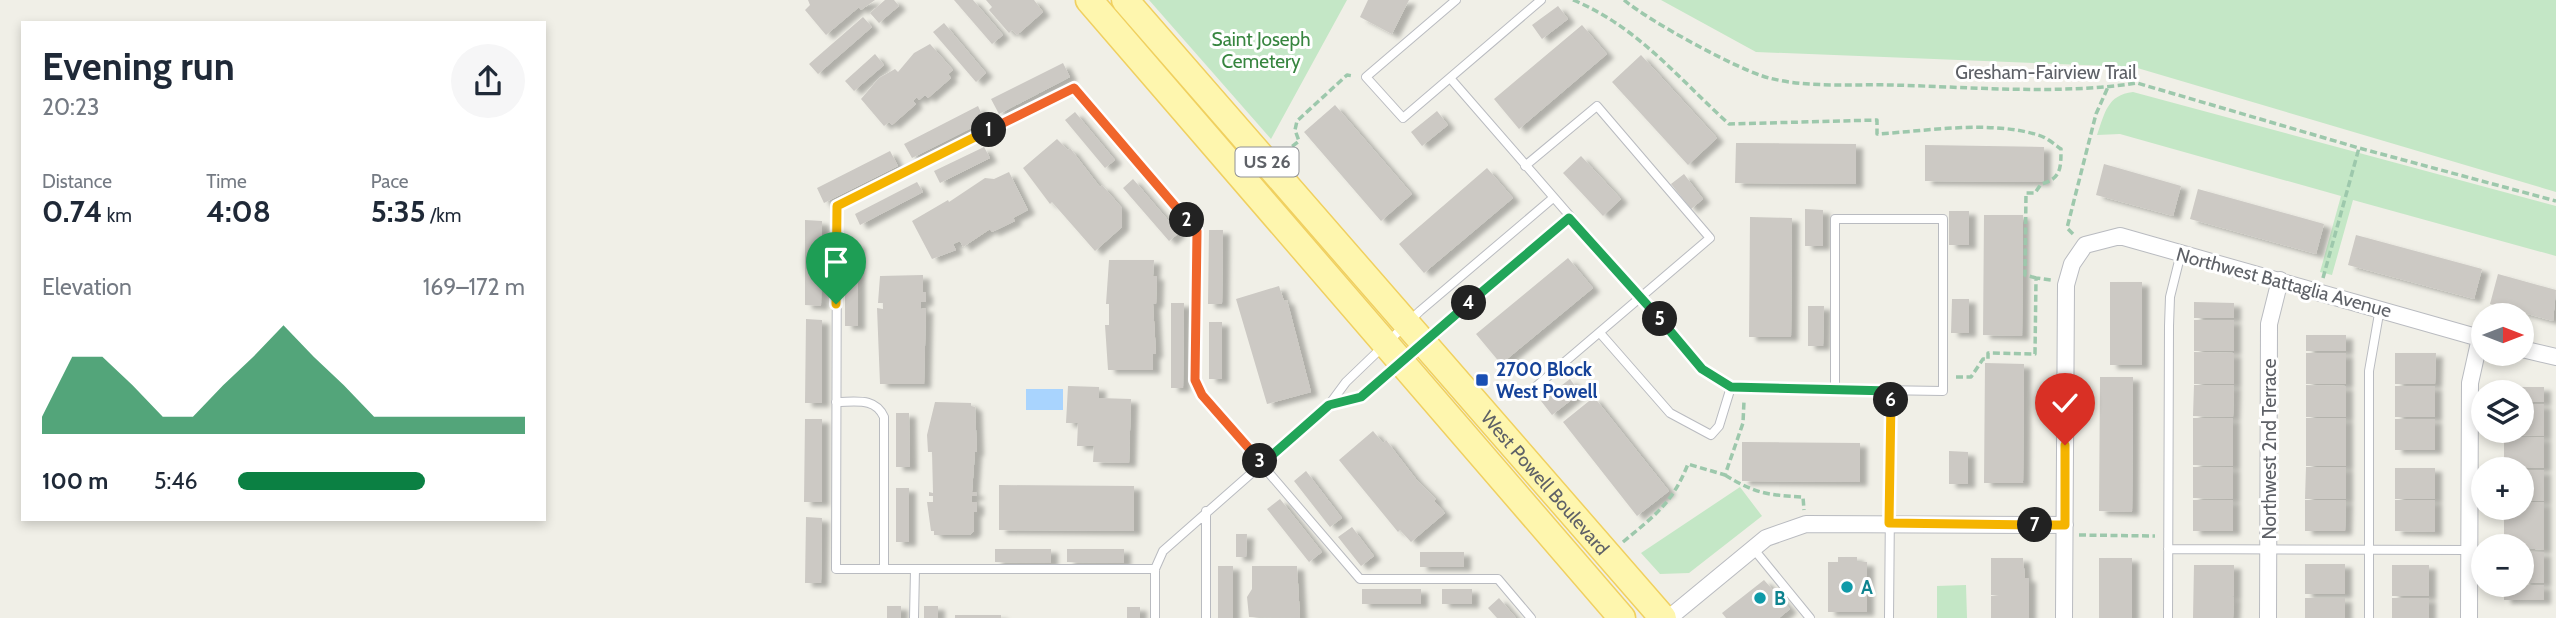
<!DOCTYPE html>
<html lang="en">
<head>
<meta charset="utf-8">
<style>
	body { margin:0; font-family:Cabin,sans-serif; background:#f6f6f7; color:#1f2937; height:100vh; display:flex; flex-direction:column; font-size:26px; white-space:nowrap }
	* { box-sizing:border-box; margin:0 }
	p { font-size:23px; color:#747a83 }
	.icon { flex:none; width:38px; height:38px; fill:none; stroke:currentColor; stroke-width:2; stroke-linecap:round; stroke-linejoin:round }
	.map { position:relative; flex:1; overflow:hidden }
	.sheet { position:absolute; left:21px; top:21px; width:525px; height:500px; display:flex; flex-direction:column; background:#fff; border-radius:0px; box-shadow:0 4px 10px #0003 }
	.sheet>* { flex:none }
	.needle { width:46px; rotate:90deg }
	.fabs { position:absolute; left:2471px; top:303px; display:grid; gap:14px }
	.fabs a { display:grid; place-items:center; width:63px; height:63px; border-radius:50%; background:#fff; box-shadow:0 4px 10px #0003; font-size:35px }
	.pin { position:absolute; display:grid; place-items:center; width:60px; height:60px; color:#fff; margin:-72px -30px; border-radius:50% 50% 50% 0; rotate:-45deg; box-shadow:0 0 7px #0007 }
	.pin .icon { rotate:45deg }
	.km { position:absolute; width:35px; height:35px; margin:-18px; border-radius:50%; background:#222; color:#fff; font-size:19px; line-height:35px; text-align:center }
	.round { display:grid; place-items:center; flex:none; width:74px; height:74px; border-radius:37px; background:#f6f6f7 }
	.head { display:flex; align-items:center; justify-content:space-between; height:119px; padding:0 21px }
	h1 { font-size:38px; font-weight:700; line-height:52px }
	.metrics { display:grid; grid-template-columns:repeat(3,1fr); gap:10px; height:119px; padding:7px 21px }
	.metrics div { display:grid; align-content:center }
	.metrics b { font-size:30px; font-weight:700 }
	.metrics small { font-size:19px; font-weight:400 }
	.metrics p { font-size:19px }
	.chart { height:196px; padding:14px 21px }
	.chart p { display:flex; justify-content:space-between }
	.chart svg { width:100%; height:126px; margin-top:7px; fill:#0b8043; opacity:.7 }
	ul { padding:0 21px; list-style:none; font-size:23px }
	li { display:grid; grid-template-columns:112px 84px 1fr; align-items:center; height:52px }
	li i { height:18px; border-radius:9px; background:#0b8043 }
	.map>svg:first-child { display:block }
	.green { fill:#c4e7c6 }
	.water { fill:#a9d4fe }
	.building { fill:#ccc9c4; filter:url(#shadow) }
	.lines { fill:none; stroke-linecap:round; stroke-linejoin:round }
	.service-casing { stroke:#b9bbc0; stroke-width:10 }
	.minor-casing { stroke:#b9bbc0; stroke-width:18 }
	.primary-casing { stroke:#f0d060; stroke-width:29 }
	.path { stroke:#9dc8ac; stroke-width:3.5; stroke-dasharray:7 3.5; stroke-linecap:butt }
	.service { stroke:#fff; stroke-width:8 }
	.minor { stroke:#fff; stroke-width:16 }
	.primary { stroke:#fef6ae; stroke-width:26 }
	.split-1-casing { stroke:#fff; stroke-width:14 }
	.split-2-casing { stroke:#fff; stroke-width:14 }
	.split-3-casing { stroke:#fff; stroke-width:14 }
	.split-4-casing { stroke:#fff; stroke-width:14 }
	.split-5-casing { stroke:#fff; stroke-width:14 }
	.split-6-casing { stroke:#fff; stroke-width:14 }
	.split-7-casing { stroke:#fff; stroke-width:14 }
	.split-8-casing { stroke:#fff; stroke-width:14 }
	.split-1 { stroke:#f5b400; stroke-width:9 }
	.split-2 { stroke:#f0652b; stroke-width:9 }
	.split-3 { stroke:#f0652b; stroke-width:9 }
	.split-4 { stroke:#22a559; stroke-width:9 }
	.split-5 { stroke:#22a559; stroke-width:9 }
	.split-6 { stroke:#22a559; stroke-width:9 }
	.split-7 { stroke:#f5b400; stroke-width:9 }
	.split-8 { stroke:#f5b400; stroke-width:9 }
	.transit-dot { fill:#1a4fb4; stroke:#fff; stroke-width:2.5 }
	.culture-dot { fill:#0f9aa8; stroke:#fff; stroke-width:2.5 }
	.labels { text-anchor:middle; stroke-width:6; stroke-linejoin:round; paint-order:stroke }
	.shield { fill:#fff; stroke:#8e9095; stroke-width:2 }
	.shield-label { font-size:18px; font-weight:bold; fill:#5e6167 }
	.park-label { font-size:19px; fill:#37853f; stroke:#fff }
	.street-label { font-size:19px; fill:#5e6167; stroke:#fff }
	.transit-label { font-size:19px; font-weight:bold; fill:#164399; stroke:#fff; text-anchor:start }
	.culture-label { font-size:19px; font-weight:bold; fill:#0d838f; stroke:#fff; text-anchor:start }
</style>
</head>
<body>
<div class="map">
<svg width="2556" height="618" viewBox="0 0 2556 618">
	<defs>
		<filter id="shadow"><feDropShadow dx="7" dy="4" stdDeviation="2" flood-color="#0004"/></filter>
	</defs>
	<rect width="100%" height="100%" fill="#f0efe7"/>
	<path class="green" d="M1149,0h198l-76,139z
		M1661,0h895v192l-422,-125 -378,-15z
		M2133,92l423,114v50l-203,-56 -21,75 -12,-3 21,-76 -221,-62 -23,1c8,-22 10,-40 36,-43z
		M1740,487l22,29 -73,57 -29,1 -19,-21z
		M1966,585l1,33h-30v-32z"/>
	<path class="water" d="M1026,389h37v21h-37z"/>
	<path class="building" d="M808,0h67l-14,10 -2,-3 -33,28 -21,-25 5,-5z
		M885,0h9l5,6 -20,17 -9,-10z
		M954,0h19l30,35 -11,9z
		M986,0h48l9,12 -26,23 -5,-5 -3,3 -20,-23 3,-3z
		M1368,0h41l-17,34 -32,-17z
		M1558,6l10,13 -26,20 -10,-14z
		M863,17l9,10 -54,47 -9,-10z
		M944,23l42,50 -10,9 -43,-50z
		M1582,25l25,29 -88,75 -25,-30z
		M930,44l23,26 -5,4 3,4 -23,20 -3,-3 -6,5 -2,-3 -4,4 3,3 -24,21 -3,-3 -5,4 -23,-27 18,-21 16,-9 3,3 16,-19z
		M875,54l9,11 -30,26 -9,-10z
		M1641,55l76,83 -29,27 -76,-83z
		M1063,63l7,14 -71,37 -8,-15z
		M1335,105l77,89 -31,27 -77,-89z
		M978,106l7,15 -73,37 -8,-14z
		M1437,111l11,14 -26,21 -11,-14z
		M1075,112l40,48 -10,8 -40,-48z
		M1057,139l11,11 2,-2 30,39 2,-2 20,23v19l-27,24 -43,-49 -2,2 -27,-36z
		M1736,143l120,1v40l-121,-1z
		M1925,145l119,2v35l-119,-1z
		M984,147l6,11 -50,25 -6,-12z
		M890,151l8,15 -74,37 -7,-15z
		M1581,156l40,43 -18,17 -40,-43z
		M2104,164l77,22 -8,30 -77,-21z
		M1487,168l26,30 -89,75 -25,-29z
		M1009,172l19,38 -15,8 2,3 -23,11 -2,-3 -27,18 -3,-6 -7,3 3,6 -24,9 -20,-38 36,-21 1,2 36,-24 9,1z
		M1684,174l19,25 -12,10 -20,-25z
		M1133,179l46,54 -10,8 -46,-53z
		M917,182l6,10 -63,33 -5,-11z
		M2198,189l126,35 -8,30 -126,-35z
		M1805,209l18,1v36h-18z
		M1949,211h20v34h-20z
		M1984,215h39l-1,121 -39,-1z
		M1750,217l42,1 -1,119h-42z
		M805,220l17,1 -1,85 -16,-1z
		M1209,230h14l-1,74h-14z
		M2356,235l126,34 -8,30 -126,-34z
		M845,244h13v82h-13z
		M1568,258l25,30 -92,76 -25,-30z
		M1109,260h45l-1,16h4l-1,28h-3l3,50h-3v16h-45l-3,-45h4v-21h-3z
		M2498,274l58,16 -3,31 -63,-17z
		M923,275v17h3v10h-5v7l5,-1 -2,76h-44l-3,-76 6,1v-6h-5l2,-27z
		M2110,282h32v83h-32z
		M1279,286l5,15 3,-1 24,92 -44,12 -31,-105z
		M1952,299h17v34h-18z
		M2194,302l40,1v15h-40z
		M1171,303h13l-1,85h-12z
		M1808,306h16l-1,40h-15z
		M806,319l16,1v83h-17z
		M2194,320h40v31h-40z
		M1209,322h13v57h-13z
		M2306,335h40v16h-40z
		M2194,352l40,1v31h-40z
		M2306,353h40v31h-40z
		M2395,353h41l-1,31h-40z
		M1985,363l39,1 -1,119h-39z
		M2100,377h33l-1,135 -33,-1z
		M1570,379l10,14 -28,22 -11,-14z
		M2194,385h40l-1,32 -40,-1z
		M2306,385l40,1v31h-40z
		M1068,386l31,1v11l32,1 -2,64 -36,-1 1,-16h-17l1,-23h-12z
		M2395,386h40v31h-40z
		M2504,387h40v15h-22v-10h-18z
		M1594,397l75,94 -32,25 -74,-94z
		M935,402l36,1v3l4,1 2,45h-2l-3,40 5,1v3h-5v6h5v10h-3v19l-4,4h-36v-4h-3l-4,-29h6v-6h-4v-4l4,1 -1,-41h-4l-1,-17z
		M2522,404h22v32l-40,-1v-5h18z
		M896,413h13l1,54h-14z
		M2193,418h40v48l-40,-1z
		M2306,418h40v48h-40z
		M805,419h17v83h-18z
		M2395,419h40v31h-40z
		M1373,431l10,12 3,-3 30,39 20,20 -2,2 11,12 -34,29 -11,-12 -2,2 -59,-72z
		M2504,437h40v31h-40z
		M1742,442l118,1v39l-118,-1z
		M1949,451l19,1v32h-19z
		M2193,467h40v32l-40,-1z
		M2306,467h40v32h-41z
		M2395,468h40v31h-40z
		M2522,470h22v31h-22z
		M1306,471l36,47 -12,9 -36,-46z
		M999,485l135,1v45l-135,-1z
		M896,488h13v54h-13z
		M1280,499l42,53 -13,10 -42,-53z
		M2193,500h40v31h-40z
		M2305,500h41l-1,31h-40z
		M2395,500h40v32l-40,-1z
		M2522,502h22v48l-40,-4v-38h18z
		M806,517l16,1 -1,65h-16z
		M1352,527l22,29 -13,10 -23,-29z
		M1236,534h11l-1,23h-10z
		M995,549h56v14l-56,-1z
		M1067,549h57v14l-57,-1z
		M1420,552h44v15h-44z
		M2522,552h22v31h-22z
		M1838,557h19v5h10v50h-39v-50h10z
		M1991,558h32l2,20h4v40h-38v-22h8l-8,-1z
		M2099,558h33v60h-33z
		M2305,564h40v30h-40z
		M2194,565h40v31l-8,1h8l-1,21h-40z
		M2392,565h37v31h-37z
		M1218,566h15v52h-15z
		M1252,566h45l3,52 -51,-1 -2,-20 5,-8z
		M1764,580l26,29 -11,9h-53l-4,-5z
		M2504,585h40v15h-40z
		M1362,589h59v15h-59z
		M1442,589h30v15h-30z
		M1499,598l17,20h-19l-9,-10z
		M2305,598h40v20h-40z
		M2392,598h37v20h-37z
		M887,606h14v12h-14z
		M924,606h14v12h-14z
		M1127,607h13v11h-13z
		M955,615h46v3h-46z"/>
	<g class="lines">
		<defs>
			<path id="service" d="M1456,0l-90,77 37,41 138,-118
				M1450,78l252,290 29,19 13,1 199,3v-172h-108v172
				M1525,166l72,-60 113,132 -177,151
				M1600,333l70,80 41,22 8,-9 12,-39
				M836,402c20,0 39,-5 48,15v152
				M1329,405l32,-8 208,-180
				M1752,547l58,71
				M2168,549l302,1
				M1155,569v49
				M914,618l1,-49
				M1206,618v-107
				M1531,618l-33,-39h-138l-158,-184 -7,-15 2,-149 -123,-143 -237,118 -1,363h319l8,-18 166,-146 17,-23 74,-71 133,-113
				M1889,618l2,-227
				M2168,618l1,-292 1,-29 11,-44
				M2369,618v-247l11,-63"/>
			<path id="minor" d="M2522,349l34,8
				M1669,618l97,-80 40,-14 259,1
				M2064,618l2,-333 6,-21 13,-19 35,-9 363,103
				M2268,618l1,-294 11,-44
				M2469,618l1,-235 10,-45"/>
			<g id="primary">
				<path d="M1089,0l533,618"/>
				<path id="s1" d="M1125,0l538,618"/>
			</g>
		</defs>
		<use href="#service" class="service-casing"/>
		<use href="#minor" class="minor-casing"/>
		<use href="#primary" class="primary-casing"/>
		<path class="path" d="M1573,0c64,26 106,79 156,124l148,-4v14c51,-3 112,-14 161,1 8,2 16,9 23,14 0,19 0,30 -20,35l-6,9h-9l-1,82 11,3
			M1624,0c25,21 114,70 145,78 39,10 83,6 123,7 77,2 169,10 245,-2l222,65 197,53
			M1284,153l15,-12 -4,-11 2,-9 50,-46 6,1
			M2073,234l-6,-6 29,-114 12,-27
			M2323,278l36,-130
			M1956,377h15l12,-18h5v-6l47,1 1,-76 15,2
			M1725,475c31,19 43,20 78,22l1,13
			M2079,535l76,1
			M1623,542c31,-26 49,-38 65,-78l37,11 18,-52 1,-22"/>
		<use href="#service" class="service"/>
		<use href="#minor" class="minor"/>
		<use href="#primary" class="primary"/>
	</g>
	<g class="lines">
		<defs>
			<path id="split-1" d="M836,304l1,-98 152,-76"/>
			<path id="split-2" d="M989,130l85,-42 113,132"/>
			<path id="split-3" d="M1187,220l10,11 -2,149 7,15 58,66"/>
			<path id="split-4" d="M1260,461l2,3 67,-59 32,-8 108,-94"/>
			<path id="split-5" d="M1469,303l100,-85 91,101"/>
			<path id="split-6" d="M1660,319l42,50 29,18 160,4v9"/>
			<path id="split-7" d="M1891,400l-2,123 146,2"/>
			<path id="split-8" d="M2035,525h30v-80"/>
		</defs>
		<use href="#split-1" class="split-1-casing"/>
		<use href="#split-2" class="split-2-casing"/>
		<use href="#split-3" class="split-3-casing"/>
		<use href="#split-4" class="split-4-casing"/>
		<use href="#split-5" class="split-5-casing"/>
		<use href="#split-6" class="split-6-casing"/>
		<use href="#split-7" class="split-7-casing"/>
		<use href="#split-8" class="split-8-casing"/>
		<use href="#split-1" class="split-1"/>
		<use href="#split-2" class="split-2"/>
		<use href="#split-3" class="split-3"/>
		<use href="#split-4" class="split-4"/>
		<use href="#split-5" class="split-5"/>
		<use href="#split-6" class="split-6"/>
		<use href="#split-7" class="split-7"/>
		<use href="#split-8" class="split-8"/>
	</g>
	<rect class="transit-dot" x="1475" y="373" width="14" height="14" rx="3.5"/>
	<g class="culture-dot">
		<circle cx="1847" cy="587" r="7"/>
		<circle cx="1760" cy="598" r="7"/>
	</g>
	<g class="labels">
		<rect class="shield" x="1235.5" y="147.5" width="63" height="29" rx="5"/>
		<g class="shield-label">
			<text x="1267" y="168">US 26</text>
		</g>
		<g class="park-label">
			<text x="1261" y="46">Saint Joseph<tspan x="1261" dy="22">Cemetery</tspan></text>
		</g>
		<g class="street-label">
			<text x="2046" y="79">Gresham-Fairview Trail</text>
			<text transform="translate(2284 282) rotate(15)" y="7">Northwest Battaglia Avenue</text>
			<text transform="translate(2269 449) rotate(-90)" y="7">Northwest 2nd Terrace</text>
			<text dy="7" stroke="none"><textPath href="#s1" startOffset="640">West Powell Boulevard</textPath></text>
		</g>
		<g class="transit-label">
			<text x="1496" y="376">2700 Block<tspan x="1496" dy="22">West Powell</tspan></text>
		</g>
		<g class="culture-label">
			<text x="1861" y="594">A</text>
			<text x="1774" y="605">B</text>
		</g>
	</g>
</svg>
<div class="fabs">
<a><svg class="needle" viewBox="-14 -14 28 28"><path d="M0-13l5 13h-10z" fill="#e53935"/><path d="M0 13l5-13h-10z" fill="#747a83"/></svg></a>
<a><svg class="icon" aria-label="layers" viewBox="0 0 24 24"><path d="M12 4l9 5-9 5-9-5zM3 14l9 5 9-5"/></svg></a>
<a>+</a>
<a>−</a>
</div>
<div class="pin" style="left:836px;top:304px;background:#1e9e55"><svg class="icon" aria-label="arrive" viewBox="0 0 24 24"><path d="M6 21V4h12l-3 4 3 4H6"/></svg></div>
<div class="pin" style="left:2065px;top:445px;background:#d93025"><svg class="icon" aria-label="check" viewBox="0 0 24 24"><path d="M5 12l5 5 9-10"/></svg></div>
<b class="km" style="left:989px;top:130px">1</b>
<b class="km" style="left:1187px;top:220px">2</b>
<b class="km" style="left:1260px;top:461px">3</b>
<b class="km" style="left:1469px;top:303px">4</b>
<b class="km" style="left:1660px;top:319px">5</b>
<b class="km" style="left:1891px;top:400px">6</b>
<b class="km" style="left:2035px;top:525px">7</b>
<section class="sheet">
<div class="head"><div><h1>Evening run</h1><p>20:23</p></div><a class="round"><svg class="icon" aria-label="share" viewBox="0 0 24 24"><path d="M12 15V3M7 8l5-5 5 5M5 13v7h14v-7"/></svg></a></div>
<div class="metrics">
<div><p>Distance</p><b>0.74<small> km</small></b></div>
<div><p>Time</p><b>4:08</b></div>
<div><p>Pace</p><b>5:35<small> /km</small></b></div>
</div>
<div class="chart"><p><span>Elevation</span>169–172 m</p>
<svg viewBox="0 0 160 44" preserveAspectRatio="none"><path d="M0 44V38L10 17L20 17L30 27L40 38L50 38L60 27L70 17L80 6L90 17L100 27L110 38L120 38L130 38L140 38L150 38L160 38V44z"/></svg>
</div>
<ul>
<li><b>100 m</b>5:46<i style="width:65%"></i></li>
</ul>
</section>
</div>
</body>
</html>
